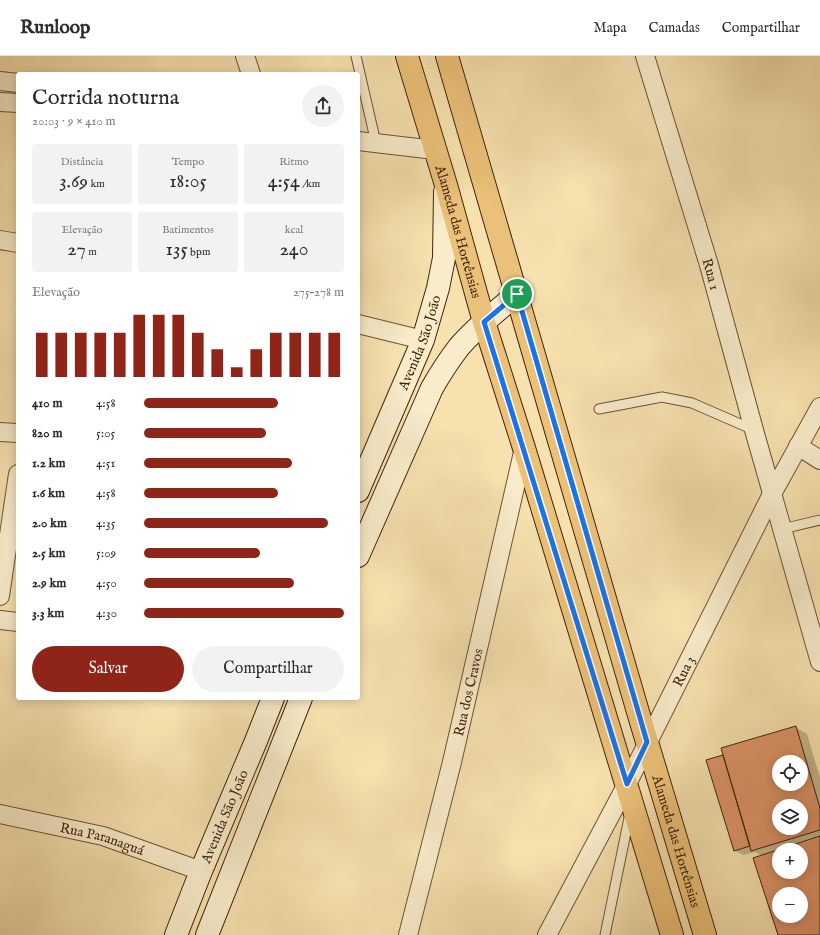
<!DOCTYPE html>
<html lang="pt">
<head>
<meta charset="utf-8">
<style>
	body { margin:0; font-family:"IM FELL English",serif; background:#f2f2f3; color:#2b2b33; height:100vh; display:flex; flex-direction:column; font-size:15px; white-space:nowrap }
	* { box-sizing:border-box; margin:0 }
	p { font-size:13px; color:#7c7c81 }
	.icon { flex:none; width:22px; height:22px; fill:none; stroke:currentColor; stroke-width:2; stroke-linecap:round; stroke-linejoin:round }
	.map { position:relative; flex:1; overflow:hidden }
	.panel { position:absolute; left:16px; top:16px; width:344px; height:628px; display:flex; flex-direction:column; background:#fff; border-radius:4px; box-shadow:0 2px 10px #0003 }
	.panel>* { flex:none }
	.tools { position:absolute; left:772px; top:699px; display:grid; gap:8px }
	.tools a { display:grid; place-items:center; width:36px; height:36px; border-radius:50%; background:#fff; box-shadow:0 2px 10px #0003; font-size:20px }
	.pin { position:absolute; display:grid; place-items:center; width:34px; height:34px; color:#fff; margin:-17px; border:2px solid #fff; border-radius:50%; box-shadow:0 1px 4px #0007 }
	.round { display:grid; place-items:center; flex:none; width:42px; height:42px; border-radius:21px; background:#f2f2f3 }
	.head { display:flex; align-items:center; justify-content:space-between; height:68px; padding:0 16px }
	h1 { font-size:22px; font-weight:600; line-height:30px }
	.metrics { display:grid; grid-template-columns:repeat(3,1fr); gap:6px; height:68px; padding:4px 16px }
	.metrics div { display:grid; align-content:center; border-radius:4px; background:#f2f2f3; text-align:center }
	.metrics b { font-size:20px; font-weight:600 }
	.metrics small { font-size:11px; font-weight:400 }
	.metrics p { font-size:11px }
	.chart { height:112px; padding:8px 16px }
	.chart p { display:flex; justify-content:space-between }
	.chart svg { width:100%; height:72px; margin-top:4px; stroke:#8f2418; stroke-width:6 }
	.action { display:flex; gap:8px; margin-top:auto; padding:8px 16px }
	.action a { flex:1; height:46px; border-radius:24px; background:#8f2418; color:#fff; font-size:16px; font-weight:600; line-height:46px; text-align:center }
	.action a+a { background:#f2f2f3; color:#2b2b33 }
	ul { padding:0 16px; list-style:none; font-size:13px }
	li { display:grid; grid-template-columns:64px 48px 1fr; align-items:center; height:30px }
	li i { height:10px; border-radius:5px; background:#8f2418 }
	header { display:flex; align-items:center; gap:24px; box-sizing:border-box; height:56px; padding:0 20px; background:#fff; border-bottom:1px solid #e1e1e2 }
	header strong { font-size:19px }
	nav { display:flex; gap:22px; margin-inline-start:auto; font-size:14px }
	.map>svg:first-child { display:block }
	.shadow { fill:#0003; fill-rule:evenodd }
	.building { fill:#dc9469; stroke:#41240b; fill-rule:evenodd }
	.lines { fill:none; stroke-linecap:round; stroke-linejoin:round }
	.lane-casing { stroke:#6e5334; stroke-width:11 }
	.street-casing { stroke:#6e5334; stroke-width:20 }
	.secondary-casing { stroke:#41240b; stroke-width:24 }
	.primary-casing { stroke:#41240b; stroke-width:24 }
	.lane { stroke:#f9eccb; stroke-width:9 }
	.street { stroke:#f9eccb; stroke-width:18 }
	.secondary { stroke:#f9eccb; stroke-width:22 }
	.primary { stroke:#ebc078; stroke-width:22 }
	.route-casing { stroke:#fff; stroke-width:8 }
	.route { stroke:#1a73e8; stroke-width:5 }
	.labels { text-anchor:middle; stroke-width:3; stroke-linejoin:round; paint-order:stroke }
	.street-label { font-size:14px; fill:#41240b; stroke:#f9eccb }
</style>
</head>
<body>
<header>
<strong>Runloop</strong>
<nav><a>Mapa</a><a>Camadas</a><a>Compartilhar</a></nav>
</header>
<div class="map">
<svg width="820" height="879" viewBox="0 0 820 879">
	<rect width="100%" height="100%" fill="#f6e1af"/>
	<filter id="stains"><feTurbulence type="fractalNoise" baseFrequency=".005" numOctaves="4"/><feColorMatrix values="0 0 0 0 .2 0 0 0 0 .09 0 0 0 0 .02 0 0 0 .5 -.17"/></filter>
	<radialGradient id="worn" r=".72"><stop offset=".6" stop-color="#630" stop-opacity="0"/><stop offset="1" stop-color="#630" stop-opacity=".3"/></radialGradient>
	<path class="shadow" d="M795,671l12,7 13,44v157h-41l-17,-79 -7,-4 -12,3 -9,-5 -11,-93 2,1zM779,706h22v22h-22zM779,750h22v22h-22zM779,794h22v22h-22zM779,838h22v22h-22z"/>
	<path class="building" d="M796,670l24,82v22l-69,21 -30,-103zM779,706h22v22h-22zM779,750h22v22h-22z
		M723,699l27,91 -16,5 -28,-91z
		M820,780v99h-42l-25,-77zM779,794h22v22h-22zM779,838h22v22h-22z"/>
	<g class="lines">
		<defs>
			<path id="lane" d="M356,0l20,87
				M599,353l63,-12 30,6 62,27
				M782,473l38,-9
				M605,879l25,-122"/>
			<g id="street">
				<path d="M245,0l6,18"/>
				<path id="s1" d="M645,0l64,209 45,165 66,232"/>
				<path d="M0,25l18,2"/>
				<path d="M0,46l18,1"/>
				<path d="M358,85l77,9"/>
				<path d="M0,184l18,3"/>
				<path d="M358,268l65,16"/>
				<path d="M0,376l18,1"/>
				<path d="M798,390l22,14"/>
				<path d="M0,540l18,-122"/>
				<path d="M0,564l18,2"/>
				<path id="s2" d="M0,758l103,22 98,35"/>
				<path id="s3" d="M408,879l44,-173 72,-314"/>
				<path id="s4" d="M547,879l80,-151 145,-290 48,-87"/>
			</g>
			<g id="secondary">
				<path id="s5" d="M358,435l65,-151 15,-52 6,-30 1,-66"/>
				<path d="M358,500l74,-168c8,-14 17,-28 27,-41 17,-20 38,-36 58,-53"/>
				<path id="s6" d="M176,879l25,-64 55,-130 17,-43"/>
				<path d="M207,879l94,-237"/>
			</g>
			<g id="primary">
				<path id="s7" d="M407,0l39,129 38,137 40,126 148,487"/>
				<path id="s8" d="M447,0l191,656 67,223"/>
			</g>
		</defs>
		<use href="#lane" class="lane-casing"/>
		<use href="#street" class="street-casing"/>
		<use href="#secondary" class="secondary-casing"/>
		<use href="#primary" class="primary-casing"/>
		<use href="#lane" class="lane"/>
		<use href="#street" class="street"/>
		<use href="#secondary" class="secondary"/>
		<use href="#primary" class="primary"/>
	</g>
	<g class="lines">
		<defs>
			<path id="route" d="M517,238l130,448 -20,42 -143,-462z"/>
		</defs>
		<use href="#route" class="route-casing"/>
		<use href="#route" class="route"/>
	</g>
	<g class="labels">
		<g class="street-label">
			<text dy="5" stroke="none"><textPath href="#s7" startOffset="183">Alameda das Hortênsias</textPath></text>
			<text dy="5" stroke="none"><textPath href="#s1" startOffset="228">Rua 1</textPath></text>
			<text dy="5" stroke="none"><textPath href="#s5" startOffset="161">Avenida São João</textPath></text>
			<text dy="5" stroke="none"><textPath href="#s4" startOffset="297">Rua 3</textPath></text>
			<text dy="5" stroke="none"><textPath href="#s3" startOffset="250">Rua dos Cravos</textPath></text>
			<text dy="5" stroke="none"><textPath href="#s6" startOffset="128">Avenida São João</textPath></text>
			<text dy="5" stroke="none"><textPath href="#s2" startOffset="105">Rua Paranaguá</textPath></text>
			<text dy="5" stroke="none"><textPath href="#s8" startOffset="818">Alameda das Hortênsias</textPath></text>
		</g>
	</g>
	<rect width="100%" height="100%" filter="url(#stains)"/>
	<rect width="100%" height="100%" fill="url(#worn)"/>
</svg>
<div class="tools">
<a><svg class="icon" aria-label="locate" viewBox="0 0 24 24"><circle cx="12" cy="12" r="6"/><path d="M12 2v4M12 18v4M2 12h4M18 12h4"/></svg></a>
<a><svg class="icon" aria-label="layers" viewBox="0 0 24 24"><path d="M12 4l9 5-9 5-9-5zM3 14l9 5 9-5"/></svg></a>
<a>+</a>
<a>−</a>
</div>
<div class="pin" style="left:517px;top:238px;background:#1e9e55"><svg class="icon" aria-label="arrive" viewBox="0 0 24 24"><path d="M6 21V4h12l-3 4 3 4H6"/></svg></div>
<section class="panel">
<div class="head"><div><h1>Corrida noturna</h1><p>20:03 · 9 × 410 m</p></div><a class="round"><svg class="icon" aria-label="share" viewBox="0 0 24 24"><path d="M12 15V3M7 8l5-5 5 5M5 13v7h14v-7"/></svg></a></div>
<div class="metrics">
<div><p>Distância</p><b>3.69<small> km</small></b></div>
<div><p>Tempo</p><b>18:05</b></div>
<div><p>Ritmo</p><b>4:54<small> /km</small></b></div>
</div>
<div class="metrics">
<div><p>Elevação</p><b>27<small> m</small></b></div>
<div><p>Batimentos</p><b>135<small> bpm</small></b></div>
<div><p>kcal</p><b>240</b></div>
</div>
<div class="chart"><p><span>Elevação</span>275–278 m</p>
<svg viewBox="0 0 160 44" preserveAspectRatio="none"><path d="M5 44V17M15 44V17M25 44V17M35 44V17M45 44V17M55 44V6M65 44V6M75 44V6M85 44V17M95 44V27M105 44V38M115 44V27M125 44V17M135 44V17M145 44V17M155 44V17"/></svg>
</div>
<ul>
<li><b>410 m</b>4:58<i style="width:67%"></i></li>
<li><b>820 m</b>5:05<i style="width:61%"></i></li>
<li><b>1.2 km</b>4:51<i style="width:74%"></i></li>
<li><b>1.6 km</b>4:58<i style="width:67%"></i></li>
<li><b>2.0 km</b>4:35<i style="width:92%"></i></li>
<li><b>2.5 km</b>5:09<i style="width:58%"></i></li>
<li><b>2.9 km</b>4:50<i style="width:75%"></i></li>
<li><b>3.3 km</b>4:30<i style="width:100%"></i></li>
</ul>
<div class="action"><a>Salvar</a><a>Compartilhar</a></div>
</section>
</div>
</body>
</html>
